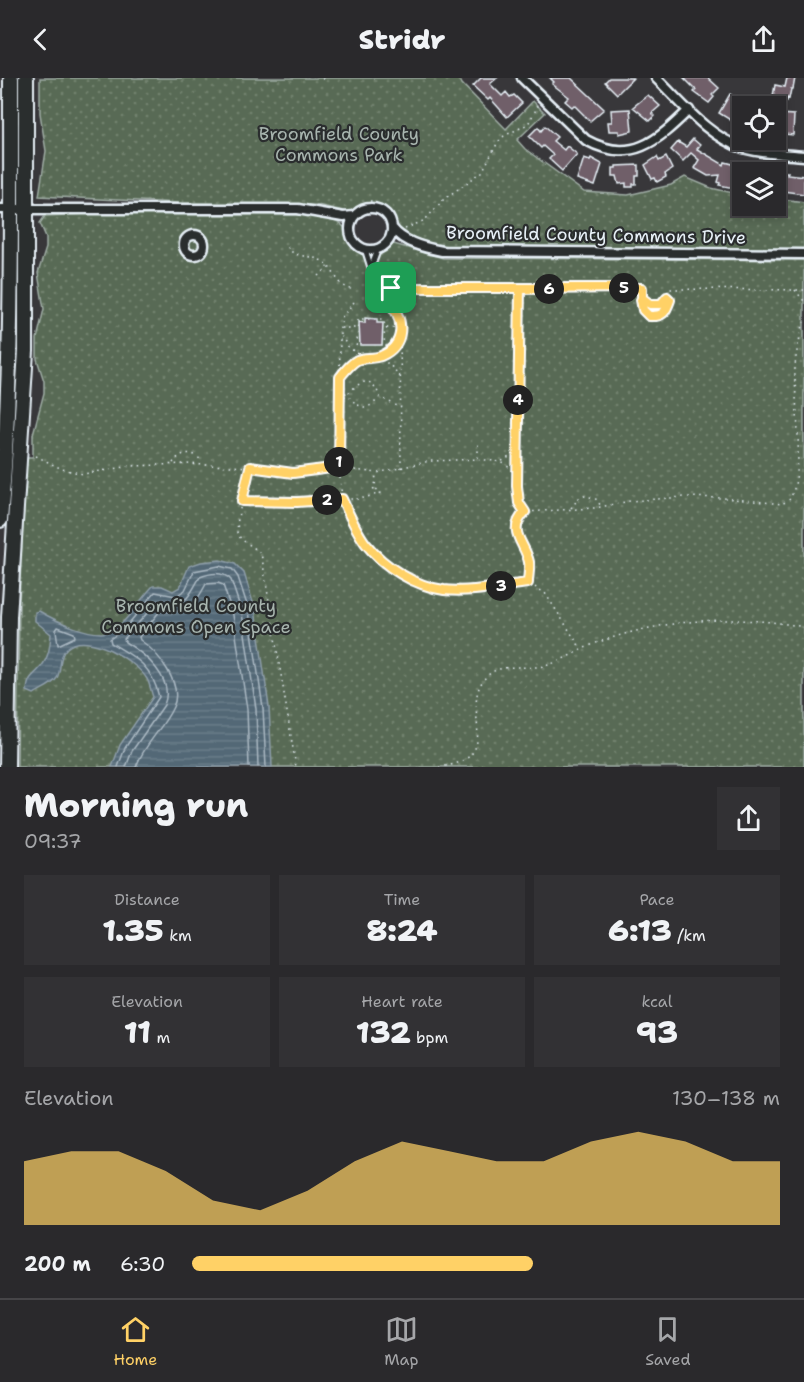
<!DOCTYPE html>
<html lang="en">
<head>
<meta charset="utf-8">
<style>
	body { margin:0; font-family:"Shantell Sans",sans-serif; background:#323134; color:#f1f3f6; height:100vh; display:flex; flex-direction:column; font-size:22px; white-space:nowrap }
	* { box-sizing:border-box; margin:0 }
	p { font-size:20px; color:#a5a6a9 }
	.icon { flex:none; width:33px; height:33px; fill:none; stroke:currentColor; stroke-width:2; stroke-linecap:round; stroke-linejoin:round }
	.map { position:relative; height:689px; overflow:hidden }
	.side { display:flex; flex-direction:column; background:#2a292c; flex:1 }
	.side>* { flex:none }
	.fabs { position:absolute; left:732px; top:18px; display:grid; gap:12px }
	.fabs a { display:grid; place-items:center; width:54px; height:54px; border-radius:0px; background:#2a292c; box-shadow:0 3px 9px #0003,0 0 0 2px #464548; font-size:30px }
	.pin { position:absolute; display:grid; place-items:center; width:51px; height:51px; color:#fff; margin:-26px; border-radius:12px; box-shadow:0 3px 9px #0006 }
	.km { position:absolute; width:30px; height:30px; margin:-15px; border-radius:50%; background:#222; color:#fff; font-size:16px; line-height:30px; text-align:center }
	.round { display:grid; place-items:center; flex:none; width:63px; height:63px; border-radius:0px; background:#323134 }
	.summary { display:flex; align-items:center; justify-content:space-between; height:102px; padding:0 24px }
	h1 { font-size:33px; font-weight:800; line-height:45px }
	.metrics { display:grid; grid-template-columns:repeat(3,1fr); gap:9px; height:102px; padding:6px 24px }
	.metrics div { display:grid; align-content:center; border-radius:0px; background:#323134; text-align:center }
	.metrics b { font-size:30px; font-weight:800 }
	.metrics small { font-size:16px; font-weight:400 }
	.metrics p { font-size:16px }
	.chart { height:168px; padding:12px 24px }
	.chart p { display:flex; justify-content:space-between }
	.chart svg { width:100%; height:108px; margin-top:6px; fill:#ffd166; opacity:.7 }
	ul { padding:0 24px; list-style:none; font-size:20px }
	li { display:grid; grid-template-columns:96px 72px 1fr; align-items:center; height:45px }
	li i { height:15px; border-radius:8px; background:#ffd166 }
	header { display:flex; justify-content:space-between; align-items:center; height:78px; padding:0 24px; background:#2a292c; font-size:27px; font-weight:800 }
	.dock { display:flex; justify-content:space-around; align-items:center; height:84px; border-top:2px solid #464548; background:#2a292c; font-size:16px; color:#a5a6a9 }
	.dock a { display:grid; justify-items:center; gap:3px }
	.dock .on { color:#ffd166 }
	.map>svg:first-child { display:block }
	.park { fill:url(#park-dots); stroke:#a0aea6; stroke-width:1.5 }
	.water { fill:url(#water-rules); stroke:#8e9eaa; stroke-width:1.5 }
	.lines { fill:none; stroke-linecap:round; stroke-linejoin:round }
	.shore { stroke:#acbac4; stroke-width:1.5 }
	.building { fill:#705f69; stroke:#e8f1f8; stroke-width:1.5 }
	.lane-casing { stroke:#e8f1f8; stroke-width:9 }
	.street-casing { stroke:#e8f1f8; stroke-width:13 }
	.primary-casing { stroke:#e8f1f8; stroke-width:18 }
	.path { stroke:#e8f1f8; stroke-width:1.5; stroke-dasharray:1.5 4.5; stroke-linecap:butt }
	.lane { stroke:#2a2d2e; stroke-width:4.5 }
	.street { stroke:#2a2d2e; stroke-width:8 }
	.primary { stroke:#2a2d2e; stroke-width:14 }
	.route-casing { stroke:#fff; stroke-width:12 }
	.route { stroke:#ffd166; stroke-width:8 }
	.labels { text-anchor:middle; stroke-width:4.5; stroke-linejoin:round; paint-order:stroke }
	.park-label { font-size:18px; fill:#a8b5af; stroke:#2a2d2e }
	.street-label { font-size:18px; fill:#e8f1f8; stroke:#2a2d2e }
</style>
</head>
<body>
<header><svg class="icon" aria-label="back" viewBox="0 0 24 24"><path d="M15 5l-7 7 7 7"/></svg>Stridr<svg class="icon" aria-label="share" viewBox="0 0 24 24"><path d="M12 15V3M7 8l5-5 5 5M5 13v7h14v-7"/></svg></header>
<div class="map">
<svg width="804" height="689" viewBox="0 0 804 689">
	<defs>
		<pattern id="park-dots" width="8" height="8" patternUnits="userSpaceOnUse" patternTransform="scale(1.5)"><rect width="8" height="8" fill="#596b55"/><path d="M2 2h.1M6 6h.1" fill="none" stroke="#71816e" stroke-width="1.8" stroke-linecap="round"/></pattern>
		<pattern id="water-rules" width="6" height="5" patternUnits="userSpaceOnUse" patternTransform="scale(1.5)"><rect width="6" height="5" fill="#526776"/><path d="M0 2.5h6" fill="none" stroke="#6b7d8a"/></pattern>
	</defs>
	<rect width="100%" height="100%" fill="#38373a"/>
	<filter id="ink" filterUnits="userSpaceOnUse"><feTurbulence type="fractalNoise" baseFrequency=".0167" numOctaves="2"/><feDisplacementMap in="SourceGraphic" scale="12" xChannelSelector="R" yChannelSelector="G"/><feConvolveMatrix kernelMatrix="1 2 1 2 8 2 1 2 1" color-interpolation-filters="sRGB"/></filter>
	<g filter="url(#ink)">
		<path class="park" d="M40,0h419l3,6 44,45 27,-28 12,12 -28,27 8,9 59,43 44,3 43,-10 14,-8 26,11 31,7v11h34v-8l28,4v47l-351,-2c-13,-2 -46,-7 -54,-18 -7,-9 -9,-16 -18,-24l-19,1 -14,6 -31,-7 -139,-2 -139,-7 7,-45 -6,-38z
			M88,136l220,1c10,2 29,4 36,12 3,4 3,10 5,14 11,21 30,13 45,3l49,14 361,2v507h-787l2,-164 7,-140 1,-6h6v-23l11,-41v-12l-7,-22v-20l7,-30 -6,-36 8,-25v-11l-6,-14 5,-7z"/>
		<path class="water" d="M220,482l15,4 9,9 11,36 14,98 3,60h-160l8,-22 33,-48c-2,-5 -3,-13 -6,-18 -11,-18 -60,-49 -80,-31 -9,8 -5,21 -10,30 -5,8 -16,11 -23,16l-7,-3c1,-15 6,-14 14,-24 8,-10 9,-21 10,-33l-16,-13v-9l4,-1c15,9 55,28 72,20 15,-7 30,-33 42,-45h9l11,5 7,-4 9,-21 12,-4z"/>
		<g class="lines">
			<path class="shore" d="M58,549l16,6 1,4 -17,8 -2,-15z
				M118,689l7,-19 34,-51c-7,-31 -22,-39 -48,-54l-1,-4 14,-10 31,-37 21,4 9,-6 9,-19 25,-5 13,3 6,8 11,34 14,97 3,59
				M126,689l6,-16 32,-46c11,-26 -19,-51 -39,-63l-1,-3 34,-38c4,0 9,3 14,3 16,1 21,-16 28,-27 10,-4 23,-6 31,3l11,33 14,96 2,58
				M136,689c8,-23 27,-38 37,-60 11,-22 -15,-55 -33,-67l-1,-3 21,-26c28,3 33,-2 46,-27l12,-1 5,2 10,30 14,94 2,58"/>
		</g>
		<path class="building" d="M481,0h16l-7,6 12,12 4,-4 4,5 4,-2 8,8 -15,14 -17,-19 -2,2 -15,-14z
			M550,0h21l33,31 -14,12 -16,-16 -2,2 -7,-6 4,-4 -17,-13 2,-2z
			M609,0h24l-16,16 -12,-12z
			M684,0h24l11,10 -7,7 2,2 -5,6 -15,-11 2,-2z
			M787,0h8l-2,11h-2l-2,10 -2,-1v3l-14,-5 2,-11 10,2z
			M730,16l12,8 -1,2 2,1 -11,16 -13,-8z
			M648,17l12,11 -8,7 3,3 -5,5 -17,-14z
			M630,31l2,22 -13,3v-3h-10l-1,-9h4l-1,-12z
			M778,36l16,1 -1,20 -17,-2z
			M545,48l12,11 -4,4 11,9 3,-4 10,8 -15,17 -13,-12 4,-4 -10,-9 -2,2 -12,-12 9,-9 3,4z
			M693,61l7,6 -3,4 27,16 1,-3 15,4 2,2 -8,20 -15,-3 1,-2 -2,-1 2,-7 -12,1 -14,-8 5,-8 -8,-7 -8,8 -12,-11 7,-8 8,5z
			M657,79l2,4 7,-4 6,12 -7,5 1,3 -9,5 -2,-4 -3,1 -7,-14z
			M584,80l6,2 1,-2 11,6 -7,22 -18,-6z
			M639,87v11h-3v8h-3v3h-7v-4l-7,1 -2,-8h-4v-8h3v-2z
			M776,94h12l-1,2 17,2v18l-28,-4z
			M365,240l12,1v4h6l-1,22h-22l-1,-23 6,1z"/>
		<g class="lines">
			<defs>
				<path id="lane" d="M365,171l6,19v7
					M371,190l7,-19"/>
				<path id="street" d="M522,0l64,62c45,25 71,1 103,-30
					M656,0c26,25 52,59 87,70 20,6 41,6 61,8
					M350 151a21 21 0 1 1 42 0a21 21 0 1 1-42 0Z
					M0,131h298l45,8 11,-1
					M393,151c11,14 32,19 49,22l362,3
					M184 167a10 10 0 1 1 20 0a10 10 0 1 1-20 0Z"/>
				<path id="primary" d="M0,442c13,-147 11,-294 11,-442
					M7,689l2,-150 17,-266v-273"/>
			</defs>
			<use href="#lane" class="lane-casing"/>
			<use href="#street" class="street-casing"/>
			<use href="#primary" class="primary-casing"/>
			<path class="path" d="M322,1l5,-1
				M770,64l1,-2
				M370,123h3
				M405,151l20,-9 19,-21 38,-27 16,-30 6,-6 24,-12 11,-20
				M288,169l1,3c10,8 21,5 31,10 15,7 15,25 31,29
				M319,198l9,-9
				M795,212l9,11
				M642,221l1,11 6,6c14,1 17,-4 21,-16l-2,-2
				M354,224l-12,15 -2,11 -1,139 3,32h18l21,-6 -6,-5
				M341,250h17v-9h24l5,9h14
				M387,250c-5,7 -3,16 2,22
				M341,258l8,12 16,10
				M353,273l4,-7 1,-15
				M377,279l12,-6 11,-13
				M340,298c22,-25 41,-26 61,2
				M341,310c13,14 22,29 38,10
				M340,323c15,-14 29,-33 40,-4l21,11
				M36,378l26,13 21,5 48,-8 55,-2 64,3 43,6 39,-6 45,6 53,-12 48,-2 23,3 5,3 11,10 2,28 6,9 70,-4 35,-7 54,-4 40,1 58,6 8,-5c14,-27 6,-89 5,-121 -1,-19 4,-38 9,-56
				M478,380v-17
				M502,383l15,-8
				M173,385c8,-12 21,-13 29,-1
				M250,389l-12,50 -1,16c6,12 20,12 25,25l34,209
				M401,390l-1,-148 -6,-12 -6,-6 3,-14h251v10l8,6h11l6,-7 1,-8 136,1
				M517,396l3,-184
				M373,411l2,-1 1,-15
				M242,423l55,2 45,-4 24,45 19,19 15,11 16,7 28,9h21l63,-7 17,10 35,54
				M571,430l8,-10 5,-2 11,2 6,8
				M525,434c-19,19 -1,30 4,50 1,6 -1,13 -1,20
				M439,689c70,-8 17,-61 48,-91 15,-15 42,-5 61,-11 19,-6 35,-18 54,-24 64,-22 135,-27 202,-14"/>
			<use href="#lane" class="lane"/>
			<use href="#street" class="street"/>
			<use href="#primary" class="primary"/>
		</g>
	</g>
	<g class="lines" filter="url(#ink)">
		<defs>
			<path id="route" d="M391,210l-3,14c18,17 17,44 -7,54 -8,3 -16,1 -24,4 -7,4 -12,11 -17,17l-1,90 -46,6 -43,-6 -8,34 55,1 45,-3c7,15 14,32 24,45 18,23 49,42 78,46 27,3 57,-4 84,-7 0,-7 2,-14 1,-21 -4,-20 -23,-30 -4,-50l-6,-9 -2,-17 3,-197 122,-1v10l8,6h11l6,-7 3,3c-4,12 -7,17 -21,16l-6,-6 -2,-10 1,-2v-10h-251"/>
		</defs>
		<use href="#route" class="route-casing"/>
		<use href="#route" class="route"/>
	</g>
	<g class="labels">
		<g class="park-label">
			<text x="339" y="62">Broomfield County<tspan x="339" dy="21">Commons Park</tspan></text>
			<text x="196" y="534">Broomfield County<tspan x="196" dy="21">Commons Open Space</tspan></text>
		</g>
		<g class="street-label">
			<text transform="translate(596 157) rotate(1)" y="6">Broomfield County Commons Drive</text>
		</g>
	</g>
</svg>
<div class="fabs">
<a><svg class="icon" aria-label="locate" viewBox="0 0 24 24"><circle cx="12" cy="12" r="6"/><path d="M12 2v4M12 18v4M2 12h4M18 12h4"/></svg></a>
<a><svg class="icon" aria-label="layers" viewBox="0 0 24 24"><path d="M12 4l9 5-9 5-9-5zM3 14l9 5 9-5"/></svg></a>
</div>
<div class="pin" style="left:391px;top:210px;background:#1e9e55"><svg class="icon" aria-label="arrive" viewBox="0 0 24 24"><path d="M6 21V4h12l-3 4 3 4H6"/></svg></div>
<b class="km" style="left:339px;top:384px">1</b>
<b class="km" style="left:327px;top:422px">2</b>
<b class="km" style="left:501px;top:508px">3</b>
<b class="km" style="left:518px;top:322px">4</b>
<b class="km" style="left:624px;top:210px">5</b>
<b class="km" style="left:549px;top:211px">6</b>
</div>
<section class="side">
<div class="summary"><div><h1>Morning run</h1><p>09:37</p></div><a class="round"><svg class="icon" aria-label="share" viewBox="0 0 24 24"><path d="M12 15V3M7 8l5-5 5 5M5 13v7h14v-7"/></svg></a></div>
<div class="metrics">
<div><p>Distance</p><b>1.35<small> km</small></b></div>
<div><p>Time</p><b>8:24</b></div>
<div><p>Pace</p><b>6:13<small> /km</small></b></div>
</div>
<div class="metrics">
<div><p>Elevation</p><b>11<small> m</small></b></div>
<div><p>Heart rate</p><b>132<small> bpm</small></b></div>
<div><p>kcal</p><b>93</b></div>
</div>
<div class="chart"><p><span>Elevation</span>130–138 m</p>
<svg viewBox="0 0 160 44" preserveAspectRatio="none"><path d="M0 44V18L10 14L20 14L30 22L40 34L50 38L60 30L70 18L80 10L90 14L100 18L110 18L120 10L130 6L140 10L150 18L160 18V44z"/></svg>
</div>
<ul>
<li><b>200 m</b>6:30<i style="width:58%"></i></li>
</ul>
</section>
<nav class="dock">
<a class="on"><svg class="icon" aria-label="home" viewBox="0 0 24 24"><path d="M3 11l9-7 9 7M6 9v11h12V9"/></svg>Home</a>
<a><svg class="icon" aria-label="map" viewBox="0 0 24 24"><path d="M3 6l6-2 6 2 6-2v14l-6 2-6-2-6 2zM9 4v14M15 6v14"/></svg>Map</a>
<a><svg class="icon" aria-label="saved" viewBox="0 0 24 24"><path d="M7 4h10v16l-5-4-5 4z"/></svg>Saved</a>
</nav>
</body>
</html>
